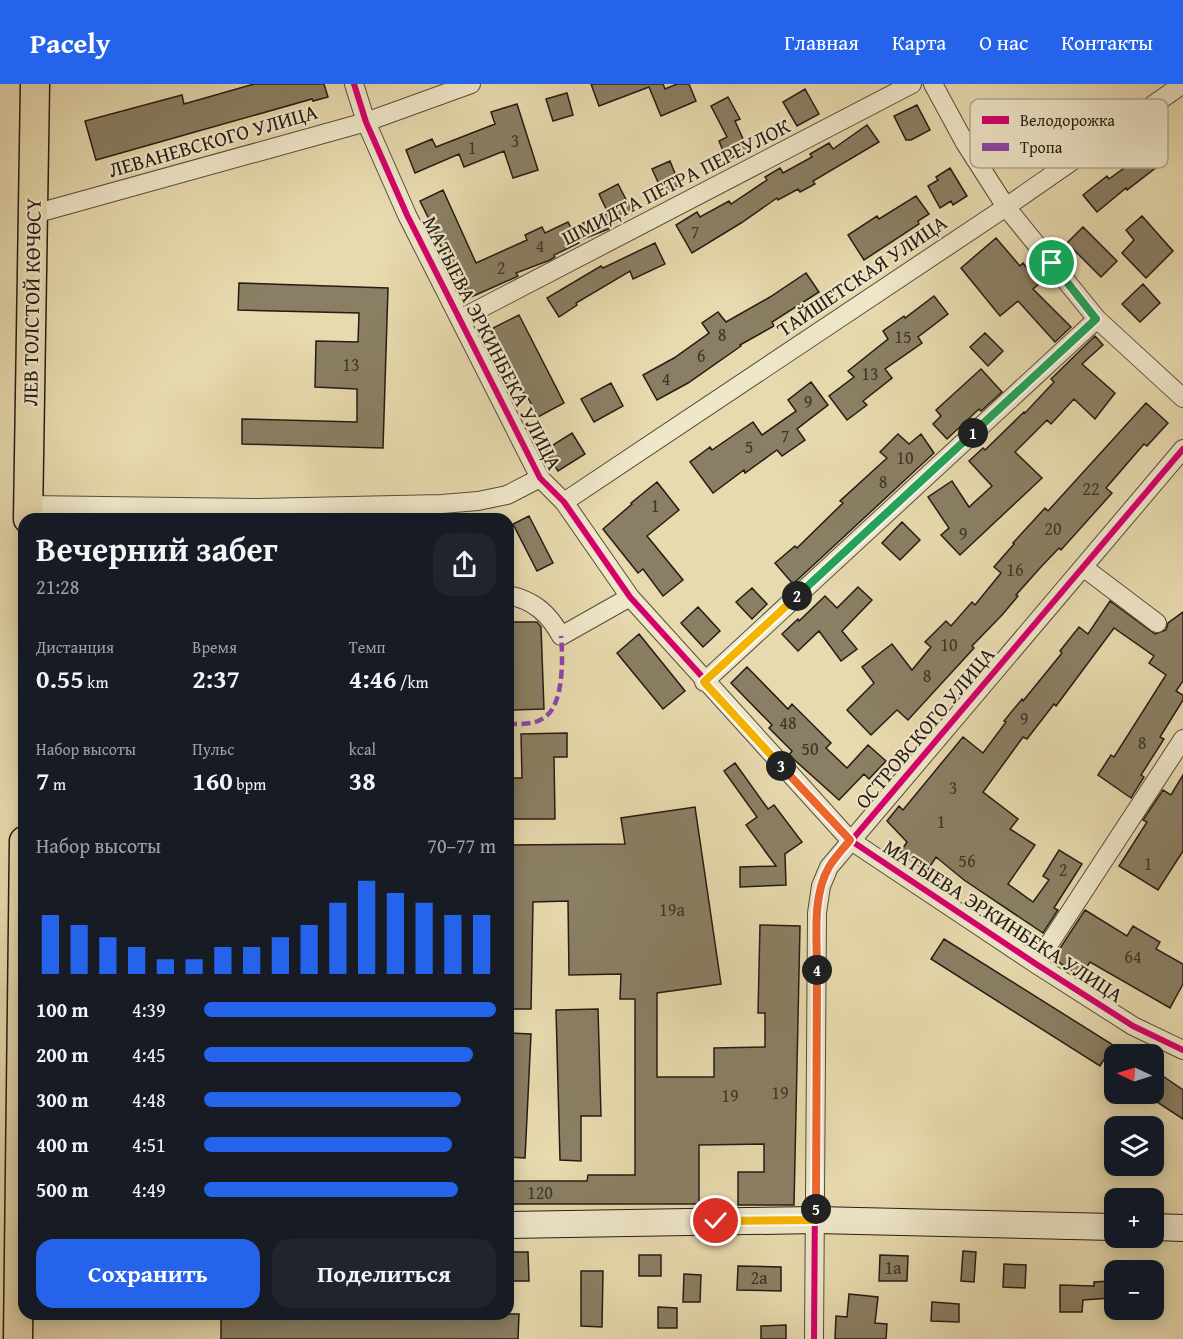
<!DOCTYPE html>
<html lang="ru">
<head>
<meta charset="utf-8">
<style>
	body { margin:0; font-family:"Gentium Book Plus",serif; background:#20242c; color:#f1f3f6; height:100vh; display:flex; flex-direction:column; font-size:22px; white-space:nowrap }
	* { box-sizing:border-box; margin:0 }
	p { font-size:20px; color:#9ea1a6 }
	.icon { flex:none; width:33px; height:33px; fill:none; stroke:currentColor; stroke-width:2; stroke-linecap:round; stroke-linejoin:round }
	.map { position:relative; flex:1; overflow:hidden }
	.drawer { position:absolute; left:18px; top:429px; width:496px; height:807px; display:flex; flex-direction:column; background:#171b24; border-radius:18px; box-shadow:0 3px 15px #0003 }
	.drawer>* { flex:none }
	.needle { width:39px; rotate:274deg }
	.controls { position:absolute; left:1104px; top:960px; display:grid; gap:12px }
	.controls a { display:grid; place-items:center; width:60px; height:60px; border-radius:12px; background:#171b24; box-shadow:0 3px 15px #0003; font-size:30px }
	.pin { position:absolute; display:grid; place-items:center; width:51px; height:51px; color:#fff; margin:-26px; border:3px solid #fff; border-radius:50%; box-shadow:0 2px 6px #0007 }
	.km { position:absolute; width:30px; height:30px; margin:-15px; border-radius:50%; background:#222; color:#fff; font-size:16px; line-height:30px; text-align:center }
	.round { display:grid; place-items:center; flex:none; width:63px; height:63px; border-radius:18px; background:#20242c }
	.summary { display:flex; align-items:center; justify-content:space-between; height:102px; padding:0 18px }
	h1 { font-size:33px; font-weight:600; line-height:45px }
	.metrics { display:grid; grid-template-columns:repeat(3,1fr); gap:9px; height:102px; padding:6px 18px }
	.metrics div { display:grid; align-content:center }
	.metrics b { font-size:26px; font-weight:600 }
	.metrics small { font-size:16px; font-weight:400 }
	.metrics p { font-size:16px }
	.chart { height:168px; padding:12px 18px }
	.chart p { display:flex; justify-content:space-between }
	.chart svg { width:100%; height:108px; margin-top:6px; stroke:#2563eb; stroke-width:6 }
	.button { display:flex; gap:12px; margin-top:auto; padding:12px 18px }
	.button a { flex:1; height:69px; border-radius:18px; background:#2563eb; color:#fff; font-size:24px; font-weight:600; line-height:69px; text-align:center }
	.button a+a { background:#20242c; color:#f1f3f6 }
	ul { padding:0 18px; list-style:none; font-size:20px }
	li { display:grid; grid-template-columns:96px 72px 1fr; align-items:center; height:45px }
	li i { height:15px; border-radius:8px; background:#2563eb }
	header { display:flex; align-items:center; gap:36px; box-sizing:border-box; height:84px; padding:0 30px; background:#2563eb; color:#fff }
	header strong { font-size:28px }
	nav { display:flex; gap:33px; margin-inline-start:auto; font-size:21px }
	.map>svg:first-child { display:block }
	.building { fill:#8a7f64; stroke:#251c14; stroke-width:1.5 }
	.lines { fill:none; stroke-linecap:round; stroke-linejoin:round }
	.minor-casing { stroke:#564c3a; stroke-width:20 }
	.secondary-casing { stroke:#251c14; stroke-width:28 }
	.primary-casing { stroke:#251c14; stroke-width:31 }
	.minor { stroke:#efe7ca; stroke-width:18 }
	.secondary { stroke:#efe7ca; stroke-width:26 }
	.primary { stroke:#e7daae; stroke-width:28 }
	.quiet { stroke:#8e44ad; stroke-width:4.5; stroke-dasharray:9 4.5; stroke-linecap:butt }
	.cycleway-casing { stroke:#efe7ca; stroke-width:10 }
	.cycleway { stroke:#d6006c; stroke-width:6 }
	.split-1-casing { stroke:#fff; stroke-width:12 }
	.split-2-casing { stroke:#fff; stroke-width:12 }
	.split-3-casing { stroke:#fff; stroke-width:12 }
	.split-4-casing { stroke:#fff; stroke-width:12 }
	.split-5-casing { stroke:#fff; stroke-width:12 }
	.split-6-casing { stroke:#fff; stroke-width:12 }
	.split-1 { stroke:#22a559; stroke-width:8 }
	.split-2 { stroke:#22a559; stroke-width:8 }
	.split-3 { stroke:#f5b400; stroke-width:8 }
	.split-4 { stroke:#f0652b; stroke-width:8 }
	.split-5 { stroke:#f0652b; stroke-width:8 }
	.split-6 { stroke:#f5b400; stroke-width:8 }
	.labels { text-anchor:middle; stroke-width:4.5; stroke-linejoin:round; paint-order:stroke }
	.number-label { font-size:18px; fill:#3e3528 }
	.street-label { font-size:21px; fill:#251c14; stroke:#efe7ca }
	.key { fill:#efe7ca; stroke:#b2aa93; stroke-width:1.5 }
	.key-label { font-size:16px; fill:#251c14 }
</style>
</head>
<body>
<header>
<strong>Pacely</strong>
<nav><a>Главная</a><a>Карта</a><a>О нас</a><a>Контакты</a></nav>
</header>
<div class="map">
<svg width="1183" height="1255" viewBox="0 0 1183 1255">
	<rect width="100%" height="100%" fill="#e7daae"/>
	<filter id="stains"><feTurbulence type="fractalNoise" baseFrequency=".00333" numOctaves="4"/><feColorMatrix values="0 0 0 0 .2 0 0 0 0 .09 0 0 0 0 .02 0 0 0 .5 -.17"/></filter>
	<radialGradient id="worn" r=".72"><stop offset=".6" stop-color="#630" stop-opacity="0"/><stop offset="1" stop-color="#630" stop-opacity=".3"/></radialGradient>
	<path class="building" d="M254,0h70l4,13 -15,4 -1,-2 -216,61 -11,-39 97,-26 2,9z
		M591,0h72l2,5 12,-5h12l7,17 -35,15 -12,-29 -50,19z
		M805,5l14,25 -22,12 -14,-24z
		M567,9l6,22 -20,6 -7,-22z
		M728,13l12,22 -5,2 13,29 -21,10 -8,-19 8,-4 -16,-31z
		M517,20l21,66 -25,8 -9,-27 -40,16 -5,-13 -44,19 -9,-23 26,-11 4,8 59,-23 -4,-12z
		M917,21l13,25 -19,10h-5l-12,-24z
		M867,41l12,17 -66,39 2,3 -15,8 -2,-3 -20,11 -1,-2 -36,25 -49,30 -16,-28 21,-13 3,5 29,-16 2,3 36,-24 -2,-3 15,-9 3,5 29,-16 -2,-3 19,-11 4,6z
		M1157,60l10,15 -40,31 -1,-2 -29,24 -14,-17 24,-19 2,3z
		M670,77l10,25 -17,7 -11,-24z
		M950,84l17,28 -14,9 -2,-4 -11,7 -12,-22 10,-6 -2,-3z
		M618,100l15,29 -23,12 1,3 -33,13 1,2 -25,12 1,2 -5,3 -34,13 2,3 -2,1 -47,21 -21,-46 -4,2 -9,-21h1l-16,-32 23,-11 33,73 51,-23 -2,-5 17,-8 3,6 23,-11 3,6 37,-15 -9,-19z
		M916,112l13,18 -11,7 1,3 -55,36 -16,-25 29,-19 2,3z
		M1142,132l31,35 -27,27 -24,-25 12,-13 -8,-10z
		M1083,143l34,34 -16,16 -34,-34z
		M996,154l24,28 3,-3 16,21 -6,5 38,38 -16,15 -37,-41 -18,15 -39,-48z
		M655,159l10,21 -32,15 -3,-8 -54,32 1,2 -18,12 -12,-19 54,-32 2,2z
		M806,189l13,19 -47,30 2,4 -34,19 1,1 -53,37 -31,17 -14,-25 31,-17 35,-25 -7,-10 16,-11 8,10 44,-25z
		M239,199l149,5 -5,160 -141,-4v-25l115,3v-33l-42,-2 1,-46 42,1 1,-29 -121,-3z
		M1143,200l17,19 -20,19 -18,-18z
		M934,212l14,18 -30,23 4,6 -37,26 7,9 -29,23 4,4 -20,15 -18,-24 25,-19 -6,-6 40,-32 -5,-8 21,-15 1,2z
		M519,231l45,88 -26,14 -12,-23h-2l-31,-66z
		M985,249l18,18 -15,15 -18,-19z
		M1095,252l8,9 -21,19 33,29 -20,26 -21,-20 -23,25 -4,-4 -32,32 27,26 -82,77 -19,-20 8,-7 -21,-31 24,-16 17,26 23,-21 -23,-25 14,-13 2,2 39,-38 1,1 29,-31 -3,-3z
		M981,285l21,23 -21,19 -2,-2 -32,30 -14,-15 8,-8 -5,-6z
		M811,298l17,23 -31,24 8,11 -23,16 -5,-6 -32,23 -1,-3 -31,23 -23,-31 20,-15 2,3 41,-28 9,13 34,-24 -8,-11z
		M611,299l12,23 -29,16 -13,-23z
		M1146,319l22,20 -21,23 -3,-2 -38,44 6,5 -51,57 -2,-2 -19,20 -24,27 2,1 -16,19 -30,31 2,2 -66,72 -11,-10 -26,25 -24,-25 27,-27 -12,-16 30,-23 20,26 19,-23 -6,-5 21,-21 5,5 21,-24 3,3 26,-32 -7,-6 20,-23 -1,-1 32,-35 3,3z
		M572,349l13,21 -27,17 -13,-21z
		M898,350l11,10 12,-10 13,19 -141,131 -18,-21 20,-17 2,2 46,-45 -3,-2 47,-43 -7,-6z
		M657,398l22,28 -32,26 36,44 -20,16 -20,-27 -5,4 -35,-44 29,-25 -1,-1z
		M529,432l24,47 -16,8 -24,-47z
		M902,438l18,18 -20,20 -18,-17z
		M858,503l14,13 -30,31 15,18 -16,12 -22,-30 -21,20 -16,-17 16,-15 1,2 26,-25 12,12z
		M752,504l15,16 -15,15 -16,-17z
		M1110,517l45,33 11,-4 2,-7 15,-11v69l-7,10 7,4v5l-23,37 4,2 -23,36 3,2 -13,21 -33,-23 13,-20 3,2 52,-82 -17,-12 5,-7 -40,-28 -58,78 -2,-2 -27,35 -4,-2 -40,55 35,27 -8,10 25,16 -27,39 25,18 16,-22 -6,-4 16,-26 23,14 -28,44 4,2 -15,23 -79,-53 -28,-23 -9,14 -27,-18 7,-11 -20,-21 12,-15 4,4 60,-73 20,16 23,-31 -2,-1 18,-22 1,2 39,-48 -2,-2 19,-24 9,7z
		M698,523l22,24 -17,16 -22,-24z
		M510,538h27l4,5 3,82 -32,1z
		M639,550l46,57 -22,18 -46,-56z
		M747,583l41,42 4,-5 39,39 -5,5 21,20 21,-23 18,16 -17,18 -5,-5 -25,26 -50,-45 3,-4 -23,-23 3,-3 -41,-42z
		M567,649v24h-13l1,62h-47v-41h14l-1,-44z
		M735,679l33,46 6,-4 28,37 -17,12 1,31 -46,2v-20l36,-1 -30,-41 11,-8 -33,-46z
		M1183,691v76l-25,39 -39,-24 28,-44 -4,-2 20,-30 8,5z
		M695,723l26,177 -64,9v84h57v-29l51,-1v-34h-7l2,-88 40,1 -6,279h-56v-33h26v-28l-65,1v59h-191v-23h79l1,-6h47v-176h-15l1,-25 -52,1 -1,-74 -35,1 -2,107h-23v-164l117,-1 -4,-26z
		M1085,826l42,26 6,-10 27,16 -4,7 27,15v20l-13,24 -80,-46 -9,14 -28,-17z
		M944,855l169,106 -13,21 -169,-107z
		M598,925l3,107h-20v45l-21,-1 -4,-150z
		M508,949l23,1 -6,124 -17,-1z
		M1154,986l29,20v29l-29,-19z
		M963,1167l13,1 -2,30 -13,-1z
		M508,1168h20l1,29h-21z
		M639,1171h22v21h-22z
		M880,1171l28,1 -1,25h-28z
		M1004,1180l22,1 -1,23 -22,-1z
		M738,1182l43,1v24l-44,-1z
		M581,1187h22l-1,56 -21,-1z
		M684,1190l17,1 -1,27h-17z
		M1110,1197l1,17 -28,2 -1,12h-22v-27l34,1v-4z
		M849,1210l29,3 -3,26 12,1 -1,15h-51l1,-23 11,1z
		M932,1218l27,2v18l-28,-1z
		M658,1223l19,1v20h-19z
		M221,1230h298l-1,25h-297z
		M786,1241v14h-25v-13z"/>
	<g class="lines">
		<defs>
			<path id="minor" d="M354,0l12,38 41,93 133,263 24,24 66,95 220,243 186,124 97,62 50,24
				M933,0l32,59 41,64 91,112 86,79
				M34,130l332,-92 105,-38
				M460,235l452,-235
				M564,418l442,-295 177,-123
				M28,421l230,3 184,-4 36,-3 29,-6 33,-17
				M1083,483l74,56
				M508,511c26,5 41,19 53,41l69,-39
				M704,598l393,-363
				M1036,880l147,-225
				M814,1255l3,-426 4,-27 8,-19 354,-418"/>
			<path id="secondary" d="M508,1141l308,-5 298,7
				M1154,1143l29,1"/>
			<path id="primary" d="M28,435l7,-435
				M18,1255l6,-498"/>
		</defs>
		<use href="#minor" class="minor-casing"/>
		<use href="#secondary" class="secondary-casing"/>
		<use href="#primary" class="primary-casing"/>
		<use href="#minor" class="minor"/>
		<use href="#secondary" class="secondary"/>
		<use href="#primary" class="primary"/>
		<path class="quiet" d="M508,640c13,0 27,1 37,-7 19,-13 18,-60 16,-81"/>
		<defs>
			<path id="cycleway" d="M354,0l12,38 41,93 133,263 24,24 66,95 220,243 186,124 97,62 50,24
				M814,1255l3,-426 4,-27 8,-19 354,-418"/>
		</defs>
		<use href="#cycleway" class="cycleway-casing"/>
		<use href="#cycleway" class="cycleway"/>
	</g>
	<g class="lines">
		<defs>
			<path id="split-1" d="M973,349l123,-114 -44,-56"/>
			<path id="split-2" d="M797,512l176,-163"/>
			<path id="split-3" d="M781,682l-77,-84 93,-86"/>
			<path id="split-4" d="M781,682l69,74c-7,9 -15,17 -21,27 -17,29 -12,70 -12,103"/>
			<path id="split-5" d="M816,1125l1,-239"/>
			<path id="split-6" d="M716,1137l100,-1v-11"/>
		</defs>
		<use href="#split-1" class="split-1-casing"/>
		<use href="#split-2" class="split-2-casing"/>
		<use href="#split-3" class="split-3-casing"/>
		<use href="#split-4" class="split-4-casing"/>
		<use href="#split-5" class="split-5-casing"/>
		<use href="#split-6" class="split-6-casing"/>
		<use href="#split-1" class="split-1"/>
		<use href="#split-2" class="split-2"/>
		<use href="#split-3" class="split-3"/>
		<use href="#split-4" class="split-4"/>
		<use href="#split-5" class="split-5"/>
		<use href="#split-6" class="split-6"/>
	</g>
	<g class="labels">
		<g class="number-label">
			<text x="515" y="63">3</text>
			<text x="472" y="70">1</text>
			<text x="695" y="154">7</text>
			<text x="540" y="168">4</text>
			<text x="501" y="190">2</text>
			<text x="722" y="257">8</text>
			<text x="903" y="259">15</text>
			<text x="701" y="278">6</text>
			<text x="351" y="287">13</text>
			<text x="870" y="296">13</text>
			<text x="666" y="301">4</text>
			<text x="808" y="324">9</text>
			<text x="785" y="358">7</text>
			<text x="749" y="369">5</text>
			<text x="905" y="380">10</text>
			<text x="883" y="404">8</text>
			<text x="1091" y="411">22</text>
			<text x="655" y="428">1</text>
			<text x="1053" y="451">20</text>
			<text x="963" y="456">9</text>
			<text x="1015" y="492">16</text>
			<text x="949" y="567">10</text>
			<text x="927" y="598">8</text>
			<text x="1024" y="641">9</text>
			<text x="788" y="645">48</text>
			<text x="1142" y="665">8</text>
			<text x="810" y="671">50</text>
			<text x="953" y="710">3</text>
			<text x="941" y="744">1</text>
			<text x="967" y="783">56</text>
			<text x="1148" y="786">1</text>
			<text x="1063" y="792">2</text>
			<text x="672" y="832">19a</text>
			<text x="1133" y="879">64</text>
			<text x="780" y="1015">19</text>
			<text x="730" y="1018">19</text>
			<text x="540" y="1115">120</text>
			<text x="893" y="1190">1a</text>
			<text x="759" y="1200">2a</text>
		</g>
		<g class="street-label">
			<text transform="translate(213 57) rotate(-16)" y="7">ЛЕВАНЕВСКОГО УЛИЦА</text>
			<text transform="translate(676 98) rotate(-27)" y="7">ШМИДТА ПЕТРА ПЕРЕУЛОК</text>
			<text transform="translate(862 192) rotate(-34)" y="7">ТАЙШЕТСКАЯ УЛИЦА</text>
			<text transform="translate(32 218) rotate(-89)" y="7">ЛЕВ ТОЛСТОЙ КӨЧӨСҮ</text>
			<text transform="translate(492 259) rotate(63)" y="7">МАТЫЕВА ЭРКИНБЕКА УЛИЦА</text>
			<text transform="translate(925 644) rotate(-50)" y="7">ОСТРОВСКОГО УЛИЦА</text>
			<text transform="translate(1003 837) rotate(33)" y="7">МАТЫЕВА ЭРКИНБЕКА УЛИЦА</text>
		</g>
	</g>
	<rect x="970" y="15" width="198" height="69" rx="9" class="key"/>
	<rect x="982" y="32" width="27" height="8" fill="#d6006c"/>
	<rect x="982" y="59" width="27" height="8" fill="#8e44ad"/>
	<g class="key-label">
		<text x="1020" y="42">Велодорожка</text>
		<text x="1020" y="69">Тропа</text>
	</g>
	<rect width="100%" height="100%" filter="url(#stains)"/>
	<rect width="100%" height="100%" fill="url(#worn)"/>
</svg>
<div class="controls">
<a><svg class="needle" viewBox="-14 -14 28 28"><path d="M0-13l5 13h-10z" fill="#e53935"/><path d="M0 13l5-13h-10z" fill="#9ea1a6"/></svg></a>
<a><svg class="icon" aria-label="layers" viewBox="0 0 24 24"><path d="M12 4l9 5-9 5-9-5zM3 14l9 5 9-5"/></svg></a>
<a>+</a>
<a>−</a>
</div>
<div class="pin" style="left:1052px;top:179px;background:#1e9e55"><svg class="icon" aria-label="arrive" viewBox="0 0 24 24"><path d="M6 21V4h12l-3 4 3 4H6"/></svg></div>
<div class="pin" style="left:716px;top:1137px;background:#d93025"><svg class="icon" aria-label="check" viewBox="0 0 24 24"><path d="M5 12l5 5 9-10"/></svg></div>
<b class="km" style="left:973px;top:349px">1</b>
<b class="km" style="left:797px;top:512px">2</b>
<b class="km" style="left:781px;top:682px">3</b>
<b class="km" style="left:817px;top:886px">4</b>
<b class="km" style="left:816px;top:1125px">5</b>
<section class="drawer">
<div class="summary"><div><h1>Вечерний забег</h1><p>21:28</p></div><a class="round"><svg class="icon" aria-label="share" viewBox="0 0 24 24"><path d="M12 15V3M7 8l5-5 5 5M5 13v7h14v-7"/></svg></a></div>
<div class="metrics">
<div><p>Дистанция</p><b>0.55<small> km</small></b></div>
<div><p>Время</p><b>2:37</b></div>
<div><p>Темп</p><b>4:46<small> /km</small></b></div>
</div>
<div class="metrics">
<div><p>Набор высоты</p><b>7<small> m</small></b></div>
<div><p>Пульс</p><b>160<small> bpm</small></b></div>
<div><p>kcal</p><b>38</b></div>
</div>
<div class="chart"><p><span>Набор высоты</span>70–77 m</p>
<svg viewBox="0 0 160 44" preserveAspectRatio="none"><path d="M5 44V20M15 44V24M25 44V29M35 44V33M45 44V38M55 44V38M65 44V33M75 44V33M85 44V29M95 44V24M105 44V15M115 44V6M125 44V11M135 44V15M145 44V20M155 44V20"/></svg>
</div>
<ul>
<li><b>100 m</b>4:39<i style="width:100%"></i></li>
<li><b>200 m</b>4:45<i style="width:92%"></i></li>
<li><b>300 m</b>4:48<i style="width:88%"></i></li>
<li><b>400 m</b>4:51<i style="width:85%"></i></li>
<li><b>500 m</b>4:49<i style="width:87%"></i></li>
</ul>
<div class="button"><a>Сохранить</a><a>Поделиться</a></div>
</section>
</div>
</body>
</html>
